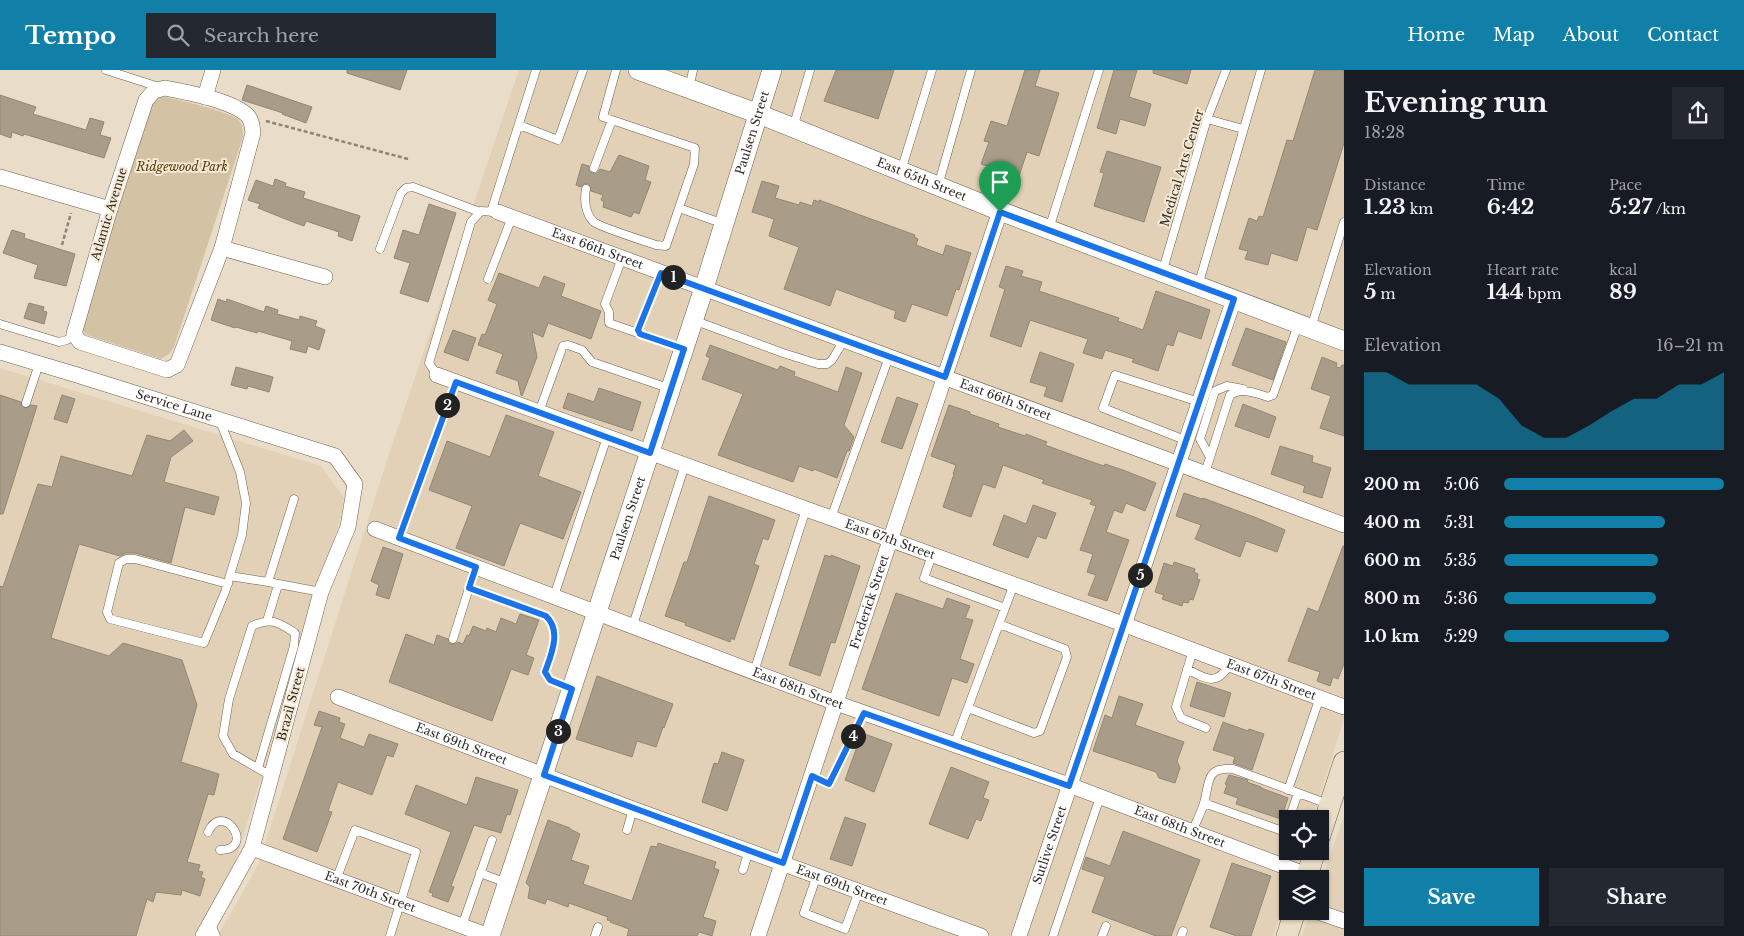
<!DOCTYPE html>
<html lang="en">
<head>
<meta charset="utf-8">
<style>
	body { margin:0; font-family:"Libre Baskerville",serif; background:#242831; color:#f1f3f6; height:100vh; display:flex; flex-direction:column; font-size:19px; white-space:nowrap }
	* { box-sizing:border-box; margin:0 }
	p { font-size:16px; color:#9ea1a6 }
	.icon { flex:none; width:28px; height:28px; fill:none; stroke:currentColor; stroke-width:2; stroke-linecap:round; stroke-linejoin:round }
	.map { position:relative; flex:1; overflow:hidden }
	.sheet { display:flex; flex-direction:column; background:#171b24; width:400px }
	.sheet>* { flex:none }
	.fabs { position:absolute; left:1279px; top:740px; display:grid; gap:10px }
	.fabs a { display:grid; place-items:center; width:50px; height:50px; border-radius:0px; background:#171b24; box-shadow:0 1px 4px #0004; font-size:25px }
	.pin { position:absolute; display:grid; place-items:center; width:42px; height:42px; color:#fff; margin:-51px -21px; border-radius:50% 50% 50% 0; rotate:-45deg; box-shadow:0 0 5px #0007 }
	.pin .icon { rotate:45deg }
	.km { position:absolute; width:25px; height:25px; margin:-12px; border-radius:50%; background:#222; color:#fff; font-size:14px; line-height:25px; text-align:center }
	.round { display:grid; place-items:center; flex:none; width:52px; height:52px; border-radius:0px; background:#242831 }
	.headline { display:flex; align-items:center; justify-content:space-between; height:85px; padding:0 20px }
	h1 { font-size:28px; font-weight:700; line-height:38px }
	.figures { display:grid; grid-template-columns:repeat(3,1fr); gap:8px; height:85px; padding:5px 20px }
	.figures div { display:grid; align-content:center }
	.figures b { font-size:21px; font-weight:700 }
	.figures small { font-size:14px; font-weight:400 }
	.figures p { font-size:14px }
	.chart { height:140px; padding:10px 20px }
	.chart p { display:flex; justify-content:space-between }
	.chart svg { width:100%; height:90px; margin-top:5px; fill:#1180a8; opacity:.7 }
	.cta { display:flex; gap:10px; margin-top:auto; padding:10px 20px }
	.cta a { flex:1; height:58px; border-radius:0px; background:#1180a8; color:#fff; font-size:20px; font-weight:700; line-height:58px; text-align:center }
	.cta a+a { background:#242831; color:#f1f3f6 }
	ul { padding:0 20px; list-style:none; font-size:16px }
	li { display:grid; grid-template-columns:80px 60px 1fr; align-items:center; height:38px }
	li i { height:12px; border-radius:6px; background:#1180a8 }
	header { display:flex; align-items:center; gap:30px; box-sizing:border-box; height:70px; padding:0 25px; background:#1180a8; color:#fff }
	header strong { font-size:24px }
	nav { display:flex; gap:28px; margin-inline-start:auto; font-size:18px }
	.search { width:350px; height:45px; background:#242831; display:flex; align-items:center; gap:12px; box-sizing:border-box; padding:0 18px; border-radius:0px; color:#9ea1a6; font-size:19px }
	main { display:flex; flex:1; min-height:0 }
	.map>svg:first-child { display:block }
	.built { fill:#e2d1b6 }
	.green { fill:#d4c2a5 }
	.building { fill:#a99d8a; stroke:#938774 }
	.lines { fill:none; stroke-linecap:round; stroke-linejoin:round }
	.service-casing { stroke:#6c614f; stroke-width:9 }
	.minor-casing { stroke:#6c614f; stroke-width:16 }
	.tertiary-casing { stroke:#6c614f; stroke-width:20 }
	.secondary-casing { stroke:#6c614f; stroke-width:22 }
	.path { stroke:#8d8476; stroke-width:2.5; stroke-dasharray:4 2.5; stroke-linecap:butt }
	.service { stroke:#fff; stroke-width:8 }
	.minor { stroke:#fff; stroke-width:15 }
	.tertiary { stroke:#fff; stroke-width:19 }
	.secondary { stroke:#e9ddc7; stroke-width:21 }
	.route-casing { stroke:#fff; stroke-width:10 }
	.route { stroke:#1a73e8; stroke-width:6 }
	.labels { text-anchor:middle; stroke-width:4; stroke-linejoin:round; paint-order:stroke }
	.street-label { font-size:12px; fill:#312c25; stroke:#f6e9d5 }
	.park-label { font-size:12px; font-style:italic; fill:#533b07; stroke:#f6e9d5 }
</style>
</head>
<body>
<header>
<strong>Tempo</strong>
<div class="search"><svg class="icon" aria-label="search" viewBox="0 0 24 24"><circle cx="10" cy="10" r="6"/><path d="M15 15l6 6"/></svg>Search here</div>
<nav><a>Home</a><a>Map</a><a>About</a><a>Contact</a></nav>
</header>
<main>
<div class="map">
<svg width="1344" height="866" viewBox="0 0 1344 866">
	<rect width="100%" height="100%" fill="#e9dcc8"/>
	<path class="built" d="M519,0h825v649l-32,100h-24v32h13l-9,28h-4l-1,13 -14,44h-1055l41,-73 130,-409z
		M0,298l321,98 23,32 -4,22 -111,362 -35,54h-194z
		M1344,746v120h-42l9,-25h9v-26z"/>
	<path class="green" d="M161,26c17,4 64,14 76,23 6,4 6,11 6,18l-69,210 -5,7 -8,5 -74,-24 -4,-4v-7l68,-221 4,-5z"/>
	<path class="building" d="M347,0h60l-7,20 -53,-17z
		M836,0h58l-16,49 -54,-18z
		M1025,0h15l-5,16 24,7 -20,63 -12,-4 -8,24 -38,-12 8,-22 -5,-1 7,-20 16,5z
		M1114,0h23l-8,27 22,7 -6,22 -25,-7 -4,15 -19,-6z
		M1153,0h38l-4,14 -34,-11z
		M1315,0h29v73l-27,87 -10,-3 -10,34 -26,-8 -3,12 -23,-6 3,-8 -9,-2 10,-31 8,3 2,-5 4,1 24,-77 6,1z
		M247,15l65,22 -6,16 -24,-9 1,-1 -41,-13z
		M0,25l36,12 -3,7 53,16 4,-12 14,4 -4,13 11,3 -7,20 -80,-24 -1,2 -11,-4 -1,6 -11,-4z
		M1107,81l54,16 -17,55 -50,-16 10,-33 -4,-1z
		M619,85l30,11 -4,14 6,2 -12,32 -5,-2 -3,5 -28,-10 1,-5 -3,-2 2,-5 -12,-4 -2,-7h-5l-3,3 -5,-2 6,-21 7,2v5l3,2h5l3,-4 10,3z
		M275,109l11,4 -1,3 20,6 -2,6 57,18 -8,25 -14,-5 1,-4 -33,-11 -2,5 -11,-4 -35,-14 2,-4 -12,-4 8,-20 17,6z
		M762,111l17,5 -4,12 24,7 1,-3 12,4 2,-6 5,2v-2l96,35 -1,2 4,2 -2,6 27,10 3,-10 25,8 -12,37 -3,-1 -9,27 -35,-12 -7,18 -11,-4 2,-7 -60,-22 -6,17 -46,-17 15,-42 -30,-11 5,-17 -22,-7z
		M429,134l27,9 -28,89 -28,-9 10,-30 -16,-5 9,-28 16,5z
		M12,160l13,4 -1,4 51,16 -9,32 -32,-8 4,-13 -35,-12z
		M1006,196l17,5 -2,5 21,6 -3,9 80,27 -1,3 25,9 13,-39 54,19 -9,29 -23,-8 -5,15 -6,-2 -9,27 -26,-9 2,-3 -29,-9 -3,9 -19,-6 5,-14 -58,-19 -9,27 -31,-11 15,-47 -6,-2z
		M499,203l40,15 5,-12 21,8 -4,12 40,15 -10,28 -43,-16 -5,14 -11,-5 5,25 -15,39 -1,-1 -3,-14 -22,-8 7,-19 -25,-9 4,-11 3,1 12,-31 -9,-4z
		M218,229l8,3 1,-3 37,13 2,-6 12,4 -1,4 22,6 1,-4 17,5 -2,5 10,4 -6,20 -11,-4 -2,7 -16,-4 2,-8 -34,-10 -1,2 -21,-6 -1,1 -24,-8z
		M29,233l15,4 -1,4 4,1 -3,12 -20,-6z
		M1246,258l40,14 -13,38 -41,-15z
		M453,260l23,8 -8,23 -24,-9z
		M710,275l68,25 2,-4 15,6 -1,4 44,16 8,-25 16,6 -18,52 10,12 -5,14h-2l-10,27 -23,-9 -1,2 -14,-5 -6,16 -75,-27 25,-61 -41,-15 8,-21 -4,-2z
		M1040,282l34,12 -12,38 -18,-6 3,-9 -17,-5z
		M1322,287l15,6 -1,4 4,1 2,-3h2v71l-24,-8 11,-32 -20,-7z
		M236,297l37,10 -4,15 -21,-6 -1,3 -16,-4z
		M599,318l42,14 -9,29 -69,-23 5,-15 26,9z
		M0,325l21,7 1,4 3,2 4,-1 2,-2 6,1 -34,108h-3z
		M62,325l13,4 -8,24 -13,-4z
		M897,327l21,7 -16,45 -21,-7z
		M1243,334l33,13 -7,21 -34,-12z
		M949,335l21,7v2l29,10 -1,3 27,9 1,-2 21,8 -2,3 33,12 26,9 1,-2 18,6 33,13 -11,28 -19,-8 -4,10 -8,-3 -8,22 23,8 -22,61 -19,-6 8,-20 -9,-3 6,-18 -13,-4 16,-44 -6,-2 2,-4 -50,-17 2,-3 -41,-15 -8,23 -12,-4 -12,33 -28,-10 11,-33h-1l3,-9 -25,-9z
		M506,345l48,17 -16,44 43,16 -18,47 -43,-16 -16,43 -48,-18 16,-42 -43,-16 18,-49 43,16z
		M184,360l9,11 -22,16 -7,25 55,15 -5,18 -29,-8 -14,56 -36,-10h-9l-6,3 -41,-12 -28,94 58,18 14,-13 59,17 15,45 -16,57 38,12 -5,21 -6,-1 -21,68 13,3 -2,6 5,1 -2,5 4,2 -5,17 -18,-6 -1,5 -25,-3 -3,10 -6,-3 -11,37h-136v-350l3,1 35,-103 14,3 9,-31 71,20 15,-41 23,6z
		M1280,376l33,10 -1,6 19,6 -9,30 -19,-6 2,-6 -34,-12z
		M1184,423l18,6 1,-1 54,20 28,12 -8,22 -31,-11 -6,16 -45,-18 6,-14 -25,-9z
		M709,426l66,24 -7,20 -5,-2 -9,26 5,2 -25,74 -3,-2 -1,4 -45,-17 1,-2 -21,-7 19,-54h3z
		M1033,435l23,8 -10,26 -9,-3 -9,22 -35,-13 11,-30 22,9z
		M1343,476h1v118l-6,15 -5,-2 -3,9 -13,-5 3,-9 -32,-11 20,-53 10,4z
		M383,477l20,7 -14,45 -13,-4 3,-10 -8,-4z
		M825,485l6,2v-2l29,11 -25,77 -4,-1 -11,34 -31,-11z
		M1174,492l21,7 -1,3 4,2 -1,5 3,1 -7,20 -3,-1 -2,4 -5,-1 -1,4 -20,-7 2,-4 -9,-3 9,-29 9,3z
		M896,523l47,16 4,-11 23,8 -5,12 8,2 -13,39 14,5 -7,19 -15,-5 -13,38 -77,-27z
		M520,544l19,6 -13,35 8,3 -6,17 -17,-6 -19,52 -103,-39 17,-48 28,11 3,-10 11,4 3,5h4l3,-2 5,2 4,-9 2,1 4,-10 13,5 1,-3 9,4 5,-14 15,6z
		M597,606l76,28 -9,24 -1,-1 -7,20 -19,-6 -5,16 -56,-18z
		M1197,612l34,11 -7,24 -34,-11z
		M1119,626l24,8 -8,21 49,17 -7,19 3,7 -5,15 -16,-5 -3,-6 -63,-21 12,-36 7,3z
		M319,641l21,7 -1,4 6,2 -5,14 24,9 5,-13 29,10 -5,13 -6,-2 -15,40 -34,-13 -10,29 4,1 -15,40 -34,-13 39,-112 -8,-2z
		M1223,652l25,9 1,-2 15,5 -12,36 -19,-7 2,-6 -22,-7z
		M862,663l30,11 -18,48 -29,-12z
		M722,682l22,8 -17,51 -25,-9 12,-39 4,1z
		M951,697l38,15 -6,16 6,2 -8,21 -5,-2 -8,20 -39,-15z
		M1229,705l19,5 -1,2 14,5v1l27,10 -7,21 -45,-15 2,-6 -14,-5 3,-8 -2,-1z
		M476,707l42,13 -8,25 -3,-1 -6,19 -27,-8 -23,61 3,1 -6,15 -16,-6 1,-3 -4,-1 22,-60 -46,-18 11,-29 51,20z
		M845,747l21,7 -14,42 -22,-7z
		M548,750l22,8v1l10,5 -9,26 18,6 -6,18 49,17 19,-55 6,1 1,-4 58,19 -2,6 5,2 -16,47 13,4 -4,15 -13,-4 -2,4h-70l2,-7 -19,-7 1,-1 -4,-1 1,-3 -39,-14 -1,4 -21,-8 -2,5 -17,-6 2,-11 -4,-4z
		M1123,761l77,29 -29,76h-15l-64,-24 13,-35 -23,-8 4,-12 24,9z
		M1232,793l39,13 -20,60h-14l-27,-9z"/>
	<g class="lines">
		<defs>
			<path id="service" d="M106,0l53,17
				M689,19l4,-19
				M1207,49l36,10
				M519,55l39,15 25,-70
				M793,58l17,-58
				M594,98l18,-48
				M901,101l31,-101
				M938,116l33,-116
				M586,119c-2,10 -1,25 8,33 6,5 50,19 62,23l10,1 28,-82 1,-16 -92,-31 13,-47
				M679,138l45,16
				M491,142l45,-142
				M1049,159l50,-159
				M380,179l21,-56 5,-5 7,-1 67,25
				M622,188l-17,46 4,8v11l75,26
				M1162,203l45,-154 19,-49
				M488,209l24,-62
				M1198,216l63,-216
				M693,250l90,33 35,11h9l5,-4 12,-20
				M0,254l59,18 8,-2 7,-6
				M1311,258l33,-106
				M640,264l-2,-4 23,-57
				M437,305l-8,-12 42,-141 10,-11 17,1
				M26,333l13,-39
				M539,342l24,-66 5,-1 14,5 10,12 79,27
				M220,351l20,51 6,31 -4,32 -17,57 -21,51 -94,-24 -3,-7 12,-49 7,-4h9l93,25
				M1185,370l-82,-32 12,-33 84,27
				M1210,387l-10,-18 15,-48 12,-5 16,3
				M1205,403l25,-78c13,-8 25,-2 38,2l5,-2 25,-70
				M831,448l58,-161
				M399,468l57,-156
				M932,485l-8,23 81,30
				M476,497l-7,21 77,28c16,15 5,38 -1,56l5,8 21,8
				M230,506l38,6 26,-83
				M268,512l53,10
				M554,526l53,-159
				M267,551l11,-36
				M633,555l52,-160
				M453,569l16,-51
				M1193,580l-17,57 5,11 25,10
				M1187,599c20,11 30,17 43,-5
				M754,602l52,-163
				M968,638l66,25 6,-2 27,-74 -2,-8 -66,-25
				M954,675l60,-161
				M258,698l36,-122 1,-13c-17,-11 -23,-16 -43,-7l-23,73 -6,37 10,18 38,22
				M812,706l17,8 35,-71
				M1288,720l32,-93
				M1204,733l84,30
				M1289,749l9,-26
				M627,760l6,-21
				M208,762c15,-33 49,18 12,18
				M1192,762c4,-10 9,-19 12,-29 6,-21 1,-36 29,-34l95,35
				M743,800l6,-20
				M480,803l27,10
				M817,805l-13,38 41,16 14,-38
				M336,810l19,-50 61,22 -26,84
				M210,852l6,14
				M462,856l30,-86
				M595,866l3,-9
				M1053,866l47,-139
				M1102,866l4,-10
				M1181,866l2,-5"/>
			<g id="minor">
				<path d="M165,18c21,4 66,12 82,27 5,5 5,11 6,18l-31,115 -45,117 -10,5 -87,-28 -6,-8 36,-125 36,-109 8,-9z"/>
				<path d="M205,27l8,-27"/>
				<path d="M0,107l110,32"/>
				<path id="s1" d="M498,142l846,313"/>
				<path d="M222,178l103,29"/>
				<path id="s2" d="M0,282l77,23 258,81 20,28 -7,43 -27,65 -69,256 -49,88"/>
				<path id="s3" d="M437,305l686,249 221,83"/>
				<path id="s4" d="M375,459l461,174 233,82 238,90"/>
				<path id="s5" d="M338,627l295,112 348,127"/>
				<path id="s6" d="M252,778l237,88"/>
				<path d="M1315,841l29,10"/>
				<path id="s7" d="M758,866l242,-725"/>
				<path id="s8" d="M1019,866l215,-637"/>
			</g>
			<g id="tertiary">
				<path id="s9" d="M638,0l121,44 241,97 344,130"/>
				<path id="s10" d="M490,866l214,-648 68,-218"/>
			</g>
			<path id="secondary" d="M1320,765l24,-73
				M1306,809l9,-28
				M1287,866l8,-25"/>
		</defs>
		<use href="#service" class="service-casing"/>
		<use href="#minor" class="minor-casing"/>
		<use href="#tertiary" class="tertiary-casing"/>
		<use href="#secondary" class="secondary-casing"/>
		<path class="path" d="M266,51l142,38
			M62,175l9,-32"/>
		<use href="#service" class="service"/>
		<use href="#minor" class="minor"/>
		<use href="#tertiary" class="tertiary"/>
		<use href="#secondary" class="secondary"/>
	</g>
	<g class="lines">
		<defs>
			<path id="route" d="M1000,142l234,87 -165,487 -205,-73 -35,71 -17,-8 -29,87 -239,-88 28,-86 -22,-9 -5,-8c6,-17 17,-41 1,-56l-77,-28 7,-21 -77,-29 57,-156 194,71 34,-104 -44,-15 -2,-4 23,-57 284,104z"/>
		</defs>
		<use href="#route" class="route-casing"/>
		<use href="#route" class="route"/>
	</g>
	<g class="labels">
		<g class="street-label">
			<text dy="4" stroke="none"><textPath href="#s10" startOffset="845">Paulsen Street</textPath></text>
			<text transform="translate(1182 98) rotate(-73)" y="4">Medical Arts Center</text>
			<text dy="4" stroke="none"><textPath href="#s9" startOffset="304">East 65th Street</textPath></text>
			<text transform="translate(109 144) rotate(-73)" y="4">Atlantic Avenue</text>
			<text dy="4" stroke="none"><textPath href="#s1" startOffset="106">East 66th Street</textPath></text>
			<text dy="4" stroke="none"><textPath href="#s1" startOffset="541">East 66th Street</textPath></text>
			<text dy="4" stroke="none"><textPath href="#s2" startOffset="182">Service Lane</textPath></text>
			<text dy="4" stroke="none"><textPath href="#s10" startOffset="440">Paulsen Street</textPath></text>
			<text dy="4" stroke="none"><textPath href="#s3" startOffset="482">East 67th Street</textPath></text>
			<text dy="4" stroke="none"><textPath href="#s7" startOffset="352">Frederick Street</textPath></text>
			<text dy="4" stroke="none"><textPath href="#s3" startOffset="888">East 67th Street</textPath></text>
			<text dy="4" stroke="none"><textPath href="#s4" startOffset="452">East 68th Street</textPath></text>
			<text transform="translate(291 634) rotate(-75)" y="4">Brazil Street</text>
			<text dy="4" stroke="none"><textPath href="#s5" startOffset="132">East 69th Street</textPath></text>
			<text dy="4" stroke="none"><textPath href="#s4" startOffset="858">East 68th Street</textPath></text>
			<text dy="4" stroke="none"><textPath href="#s8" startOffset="96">Sutlive Street</textPath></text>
			<text dy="4" stroke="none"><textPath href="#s5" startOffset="538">East 69th Street</textPath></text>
			<text dy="4" stroke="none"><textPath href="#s6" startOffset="126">East 70th Street</textPath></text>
		</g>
		<g class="park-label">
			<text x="182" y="101">Ridgewood Park</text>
		</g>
	</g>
</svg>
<div class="fabs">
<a><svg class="icon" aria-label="locate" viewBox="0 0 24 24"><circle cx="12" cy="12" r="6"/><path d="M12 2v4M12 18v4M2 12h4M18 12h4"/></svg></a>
<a><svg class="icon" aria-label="layers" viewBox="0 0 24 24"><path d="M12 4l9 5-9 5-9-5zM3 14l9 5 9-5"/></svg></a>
</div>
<div class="pin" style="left:1000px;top:142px;background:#1e9e55"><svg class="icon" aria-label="arrive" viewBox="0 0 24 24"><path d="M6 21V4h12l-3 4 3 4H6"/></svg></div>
<b class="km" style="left:673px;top:207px">1</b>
<b class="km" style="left:447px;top:335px">2</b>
<b class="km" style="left:558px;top:661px">3</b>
<b class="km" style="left:853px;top:666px">4</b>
<b class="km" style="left:1140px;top:505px">5</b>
</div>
<section class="sheet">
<div class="headline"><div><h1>Evening run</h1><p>18:28</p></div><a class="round"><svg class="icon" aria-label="share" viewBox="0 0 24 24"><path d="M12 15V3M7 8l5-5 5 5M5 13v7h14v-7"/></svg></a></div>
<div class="figures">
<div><p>Distance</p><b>1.23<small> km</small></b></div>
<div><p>Time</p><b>6:42</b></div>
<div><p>Pace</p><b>5:27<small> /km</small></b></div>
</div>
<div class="figures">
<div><p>Elevation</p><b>5<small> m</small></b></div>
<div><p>Heart rate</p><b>144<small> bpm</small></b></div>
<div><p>kcal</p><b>89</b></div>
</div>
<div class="chart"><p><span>Elevation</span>16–21 m</p>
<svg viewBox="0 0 160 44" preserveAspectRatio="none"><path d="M0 44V6L10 6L20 12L30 12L40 12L50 12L60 19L70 32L80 38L90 38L100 32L110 25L120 19L130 19L140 12L150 12L160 6V44z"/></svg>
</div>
<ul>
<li><b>200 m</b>5:06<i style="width:100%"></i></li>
<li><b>400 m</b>5:31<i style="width:73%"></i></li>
<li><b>600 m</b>5:35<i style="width:70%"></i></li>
<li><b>800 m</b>5:36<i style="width:69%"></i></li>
<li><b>1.0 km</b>5:29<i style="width:75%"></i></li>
</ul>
<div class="cta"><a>Save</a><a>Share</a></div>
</section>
</main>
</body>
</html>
